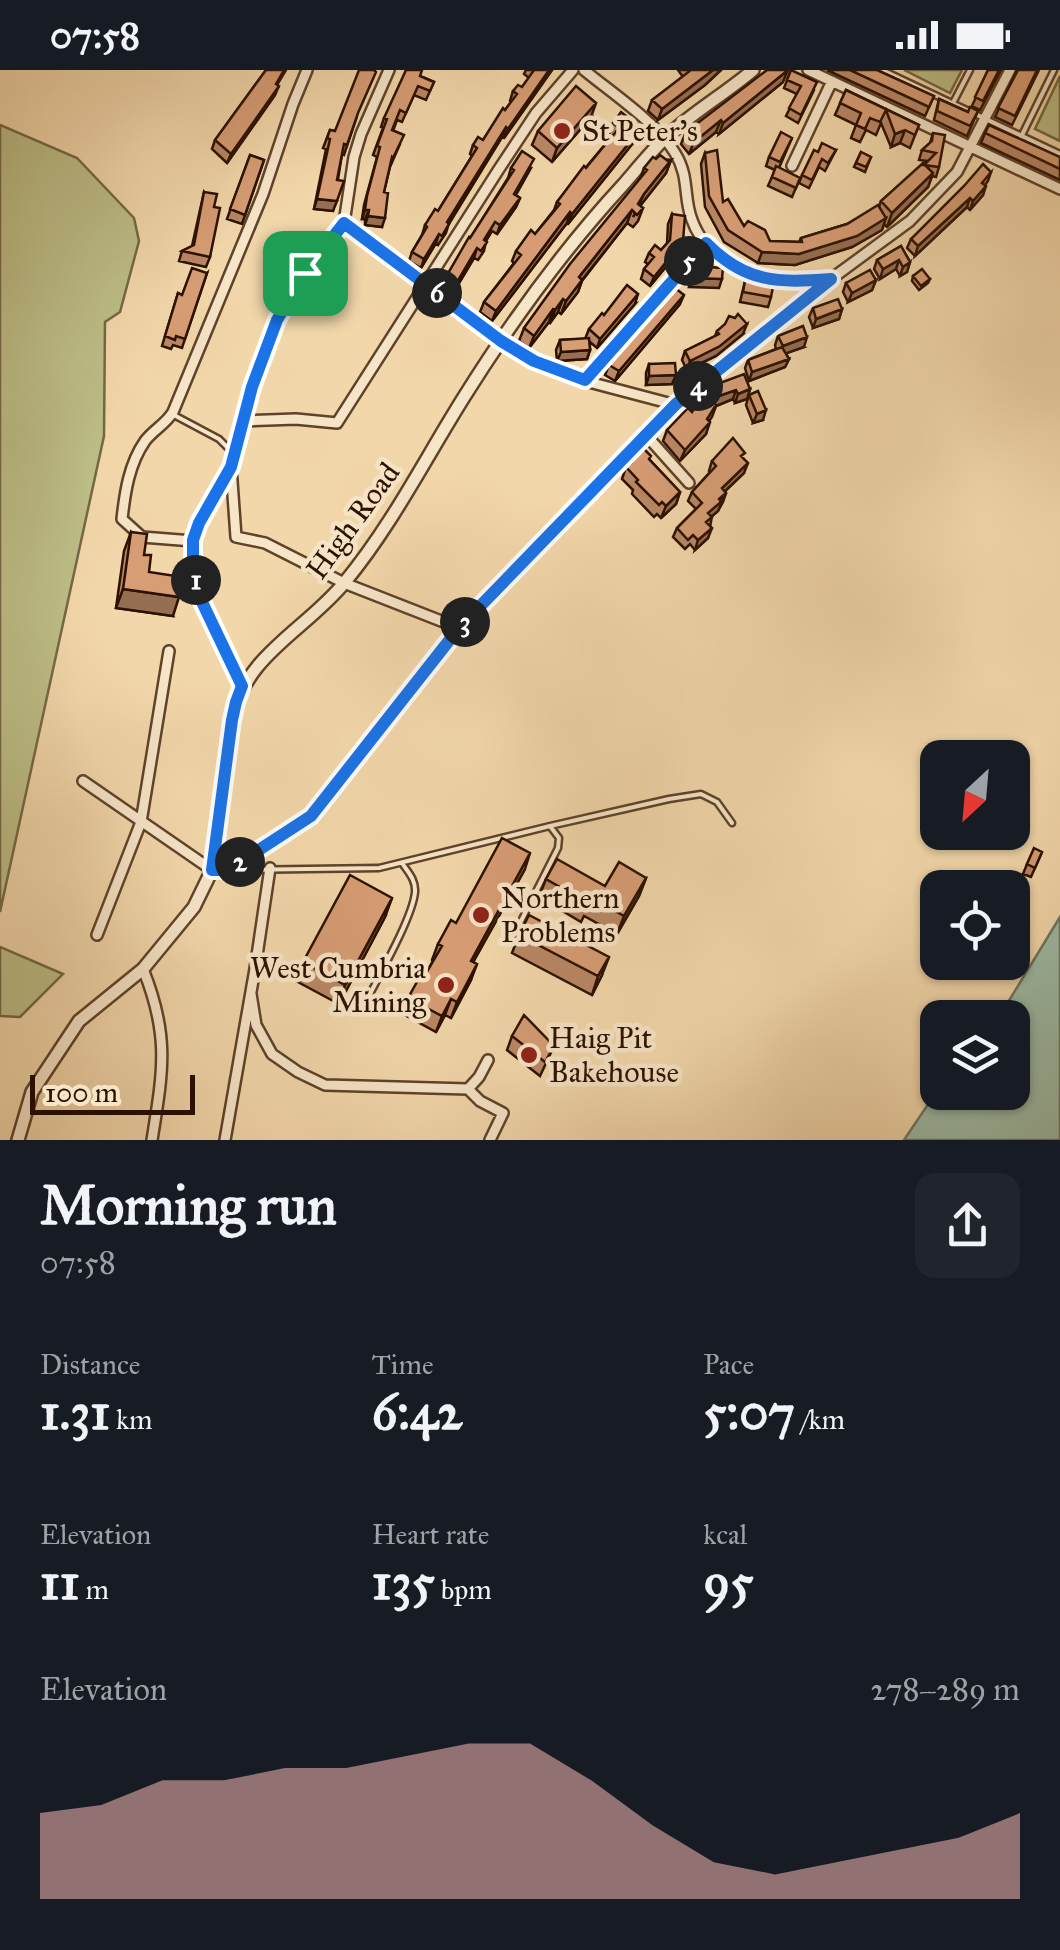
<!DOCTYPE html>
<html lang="en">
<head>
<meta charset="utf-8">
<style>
	body { margin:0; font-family:"IM FELL Great Primer",serif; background:#20242c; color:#f1f3f6; height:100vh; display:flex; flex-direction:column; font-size:38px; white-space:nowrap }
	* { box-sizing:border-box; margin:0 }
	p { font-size:32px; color:#9ea1a6 }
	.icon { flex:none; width:55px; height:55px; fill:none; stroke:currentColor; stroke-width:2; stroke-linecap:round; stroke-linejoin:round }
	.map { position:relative; height:1070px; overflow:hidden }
	.panel { display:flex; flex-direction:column; background:#171b24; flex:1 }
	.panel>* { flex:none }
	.needle { width:65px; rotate:206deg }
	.controls { position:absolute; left:920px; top:670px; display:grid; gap:20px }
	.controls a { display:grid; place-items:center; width:110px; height:110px; border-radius:20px; background:#171b24; box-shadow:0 2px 8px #0004; font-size:50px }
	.scale { position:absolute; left:30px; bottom:25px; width:165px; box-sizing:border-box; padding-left:10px; border:5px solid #2c1100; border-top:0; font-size:28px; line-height:35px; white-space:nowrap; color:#2c1100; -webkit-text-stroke:8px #f7e5c8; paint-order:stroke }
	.pin { position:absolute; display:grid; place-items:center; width:85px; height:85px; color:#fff; margin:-42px; border-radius:20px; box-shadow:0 5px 15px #0006 }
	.km { position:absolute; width:50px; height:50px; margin:-25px; border-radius:50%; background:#222; color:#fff; font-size:28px; line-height:50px; text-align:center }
	.round { display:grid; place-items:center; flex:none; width:105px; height:105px; border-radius:20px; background:#20242c }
	.head { display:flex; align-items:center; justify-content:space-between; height:170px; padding:0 40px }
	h1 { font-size:55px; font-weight:800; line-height:75px }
	.stats { display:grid; grid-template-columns:repeat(3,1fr); gap:15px; height:170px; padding:10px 40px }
	.stats div { display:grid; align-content:center }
	.stats b { font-size:50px; font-weight:800 }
	.stats small { font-size:28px; font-weight:400 }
	.stats p { font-size:28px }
	.chart { height:280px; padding:20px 40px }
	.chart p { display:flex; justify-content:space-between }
	.chart svg { width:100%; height:180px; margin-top:10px; fill:#c59692; opacity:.7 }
	.status { display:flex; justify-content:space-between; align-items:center; height:70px; padding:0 50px; background:#171b24; direction:ltr }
	.status svg { height:28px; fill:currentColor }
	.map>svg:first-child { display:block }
	.green { fill:#bdbe87; stroke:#746844; stroke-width:2.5 }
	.water { fill:#9cbaa5; stroke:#6f7663; stroke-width:2.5 }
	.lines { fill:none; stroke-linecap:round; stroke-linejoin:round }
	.service-casing { stroke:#5e422a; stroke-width:9 }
	.minor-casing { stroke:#5e422a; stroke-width:14 }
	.tertiary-casing { stroke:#5e422a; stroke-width:16 }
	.service { stroke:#f7e5c8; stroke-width:4 }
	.minor { stroke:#f7e5c8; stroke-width:9 }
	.tertiary { stroke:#f7e5c8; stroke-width:11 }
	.wall { fill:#b98765; stroke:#2c1100; stroke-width:2.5 }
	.shaded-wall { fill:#966e52; stroke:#2c1100; stroke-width:2.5 }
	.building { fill:#d79d75; stroke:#2c1100; stroke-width:2.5 }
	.route-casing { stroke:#fff; stroke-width:20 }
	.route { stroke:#1a73e8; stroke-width:12 }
	.poi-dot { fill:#8f2418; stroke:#f7e5c8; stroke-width:4 }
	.labels { text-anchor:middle; stroke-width:9; stroke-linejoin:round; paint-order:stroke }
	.poi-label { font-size:30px; fill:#2c1100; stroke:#f7e5c8; text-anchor:start }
	.street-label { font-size:30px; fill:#2c1100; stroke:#f7e5c8 }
</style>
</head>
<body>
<div class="status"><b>07:58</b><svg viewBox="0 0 49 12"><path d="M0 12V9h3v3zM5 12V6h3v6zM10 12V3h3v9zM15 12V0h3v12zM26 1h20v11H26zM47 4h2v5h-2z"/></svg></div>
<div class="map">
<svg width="1060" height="1070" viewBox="0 0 1060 1070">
	<rect width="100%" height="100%" fill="#f2d7aa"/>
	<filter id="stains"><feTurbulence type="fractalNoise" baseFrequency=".002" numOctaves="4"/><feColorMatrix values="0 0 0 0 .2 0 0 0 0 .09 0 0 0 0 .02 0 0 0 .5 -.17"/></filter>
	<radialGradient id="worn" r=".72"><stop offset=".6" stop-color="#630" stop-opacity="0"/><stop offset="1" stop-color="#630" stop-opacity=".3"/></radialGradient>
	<path class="green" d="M904,0h58l-12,23z
		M1060,6v65l-25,-12z
		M0,55l77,33 57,60 5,23 -19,71 -15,10 -1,114 -104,476z
		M0,877l63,27 -43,43 -20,-1z"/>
	<path class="water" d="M1060,847v223h-156l33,-49 1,1h74v-74l-13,-1z"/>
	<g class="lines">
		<defs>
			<path id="service" d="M882,0l178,84
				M953,33l17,-33
				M1021,67l33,-67
				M172,344l47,25 12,12
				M233,800l146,-2 171,-42 119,-27 32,-5 16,8 15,21
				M514,865l44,-87 1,-10 -9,-12
				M361,941c13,-26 52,-93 54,-119 1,-12 -7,-20 -13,-29"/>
			<path id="minor" d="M389,0l-28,64 -7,23 -10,66 -39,50 -28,47 -25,67 -21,80 5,70 29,6 79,40 115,45
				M584,0c28,23 73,53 91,83 15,24 8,45 17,67 12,34 50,57 84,61 18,2 36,-1 54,-2
				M808,0l252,119
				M792,96l40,-85
				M344,153l157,118 33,20 51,20 91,24
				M585,311l120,-138
				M242,351l54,-2 41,4 162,-254 37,-56 37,-43
				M646,365l43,48
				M230,398c-12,23 -30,45 -36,70 -12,46 28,109 48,148
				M193,471l-51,-4 -20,-18c3,-27 7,-55 23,-78 8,-11 21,-17 28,-29l90,-218 30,-90 14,-34
				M83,711l129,89h16l83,-54 148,-188 217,-223 155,-126 79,-58 47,-49 53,-102
				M97,865l44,-113 28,-171
				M143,899c27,67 20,102 9,171
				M251,924l5,31 16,29 26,18 27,13 143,4 11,-12 9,-17
				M468,1019l12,12 23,12 -13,27
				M225,1070l30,-171 15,-101"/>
			<path id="tertiary" d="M18,1070l14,-48 47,-71 64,-52 51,-62 18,-37 20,-150c12,-65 74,-90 113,-138 47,-57 80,-123 119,-185 47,-75 99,-147 159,-212 13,-15 26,-31 40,-45 27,-26 62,-46 90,-70"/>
		</defs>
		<use href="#service" class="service-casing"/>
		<use href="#minor" class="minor-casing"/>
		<use href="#tertiary" class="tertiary-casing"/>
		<use href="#service" class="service"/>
		<use href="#minor" class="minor"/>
		<use href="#tertiary" class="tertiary"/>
	</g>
	<path class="wall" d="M266,0h20l-9,15 -2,10 -48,68 -15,-14 3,-9z
		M526,0h26l-48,68 -2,-1 -53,86 -3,10 -8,12 -2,-2 -15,25 -12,-7 3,-9 10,-17 3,-10 13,-14 34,-55 -2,-2 3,-9 10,-5 28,-38 -1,-1 3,-10 9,-4 7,-9 -5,-4z
		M678,0h43l-16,15 -47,35 -10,-9 4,-11 31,-23z
		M791,0l23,20 -16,33 -12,-7 11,-22 -13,-6z
		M827,0h50l57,26 -9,20z
		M988,0h13l-21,40 -8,-4z
		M1017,0h22l-27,55 -17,-8z
		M420,6l14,6 -8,18 -12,-5 -12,27 -5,-2 -4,11 7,13 -10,23 -6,25 -2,35 -17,-2v-6h-3l2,-14 13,-48 -4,-2 10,-27 -2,-1 3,-9z
		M783,12l-64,52 -3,-2 -27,22 -8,-10 5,-12z
		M846,20l73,35 -9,23 -10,-5 -9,4 -10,-24 -5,12 -10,-5 -6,12 -9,-4 5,-13 -21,-10z
		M939,29l29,13 10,-1 -11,25 -33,-16z
		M591,47l-39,45 -20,-17 6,-14z
		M356,49l-12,36 -2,-1 -9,57 -19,-2 12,-60 -3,-1 7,-18 5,1z
		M613,53l28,5 -4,10 -69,86 -1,-1 -75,98 -12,-9 4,-10 30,-39 -2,-2 4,-10 19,-17 19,-24 3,-8 55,-66 -3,-2z
		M933,63l6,34 -3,10 -4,-1 -4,11 -41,40 -3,-3 -2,6 -30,17 -57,18 -37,-2 -34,-21 -19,-35 -4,-43 4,-11 18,49 21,24 26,15 29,1 2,-4 46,-14 32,-17 2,-6 46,-40 -8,-1 3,-10 8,-7z
		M985,63l75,24v23l-79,-37z
		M792,68l-13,30 21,10 -8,19 -24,-11 7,-16 -9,-4 3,-9z
		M836,80l-11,21 -6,-4 -10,21 -10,-5 3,-8 16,-23z
		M861,82l10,5 -6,15 -11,-5z
		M250,85l14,5 -22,64 -15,-5z
		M656,89l15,1 -5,13 -26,33 3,2 -5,13 -5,6 -6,-4 -45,58 -4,11 -17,22 -3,-2 -8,11 -1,-1 -20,26 -10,-7 5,-13 116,-149 4,-11z
		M511,98h20l-15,27 4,3 -4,9 -19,27 -5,-3 -6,10 -2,10 -6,9 -4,-2 -21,35 -11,-7 4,-9 62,-99z
		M991,102l-3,9 -3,4 -2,10 -13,15 -3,-3 -52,49 -8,-8 4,-9z
		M204,122l10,15 -4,50 -4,10 -27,-6 3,-10 10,-5z
		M672,144l11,27 -4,10 -29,35 -9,-7 3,-10 4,-5 -3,-2 4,-9 12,-3 6,-7 1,-19z
		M901,176l9,16 -3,10 -7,4 -4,-7 -16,10 -6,-10 3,-9z
		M207,203l-25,75 -9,-3 -2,4 -9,-3 16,-53 4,2z
		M913,206l17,3 -2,4 -9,7 -7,-9z
		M876,210l-4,10 -24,12 -5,-10 3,-9z
		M745,211l26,16 -3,10 -28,-5z
		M635,234l-38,44 -7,-6v8l-3,9 -30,2 -1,-11 4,-10 25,-1 4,-10 15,-14z
		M680,234l-65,77 -10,-6 4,-10z
		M813,238l29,1 -3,10 -26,9 -4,-11z
		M717,261l26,3 -27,22 -29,14 -5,-10 3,-9 30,-15z
		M778,266l26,11 -18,6 3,6 -4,8 -36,14 -4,-13 3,-8 28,-11 -1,-4z
		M649,294l27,11 -4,9 -26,1v-12z
		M712,316l38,3 -3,10 -12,4 -2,-4 -17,7 -7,15 -3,13 -26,27 -17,-20 4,-11 25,-18 18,-11 -2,-5z
		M749,325l14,25 -10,3 -7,-18z
		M743,389l1,14 -19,18 1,2 -3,9 -5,9 -6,5 -4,22 -13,12 -5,-6 -5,5 -12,-12 4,-9 19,-19 -8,-8 4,-9 18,-20 -1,-1 3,-10z
		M650,390l30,32 -4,12 -15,14 -4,-4 -3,3 -22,-23 1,-4 -11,-11 6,-18z
		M131,462l13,23 5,17 24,44 -57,-8 8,-57z
		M1042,782l-11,25 -8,-3 4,-10z
		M525,799l-52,93 -2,18 -20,38 -6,-3 -9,17 -33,-18 5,-16 17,-23 8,-14 -1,-1 6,-16 18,-21z
		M646,808l-7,18 -22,38 -33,-18 -3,6 -42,-25 7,-18 59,7z
		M385,847l-46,87 -43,-23 7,-19z
		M519,865l83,40 -10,20 -80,-42z
		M512,966l42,10 -14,30 -33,-26z"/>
	<path class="shaded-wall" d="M549,0h3l-48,68 4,-9z
		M713,0h8l-16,15 -47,35 4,-11z
		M788,0l-5,12 -64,52 4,-11z
		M279,16l-4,9 -48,68 4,-9z
		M596,33l-5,14 -39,45 5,-14z
		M721,50l-5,12 -27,22 5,-12z
		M506,57l-4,10 -58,95 3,-10z
		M641,58l-4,10 -69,86 4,-10z
		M905,60l-5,13 -9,4 4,-13z
		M671,90l-5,13 -26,33 -7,11 11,-23z
		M933,103l-5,14 -41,40 5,-14z
		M986,116l-3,9 -13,15 3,-9z
		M520,128l-4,9 -19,27 3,-9z
		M970,128l-3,9 -52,49 3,-10z
		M317,129l20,2 -4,10 -19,-2z
		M365,140h4l-4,9h-3z
		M632,140l-5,13 -45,57 -4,12 -17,22 5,-13 13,-24z
		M570,142l-3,11 -75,98 4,-10z
		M368,146l17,2 -3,9 -17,-2z
		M886,148l-4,12 -30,17 -57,18 -37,-2 4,-11 37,2z
		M439,164l-3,9 -15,25 3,-9z
		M683,171l-4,10 -29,35 4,-9z
		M477,178l-3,10 -21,35 3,-9z
		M899,190l-3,9 -16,10 3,-10z
		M910,192l-3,10 -7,4 3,-9z
		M693,208l29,1 -3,9 -30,-1z
		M876,210l-4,10 -24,12 4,-9z
		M638,224l-3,10 -38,44 3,-9z
		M684,225l-4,9 -65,77 4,-10z
		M563,229l-5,13 -8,11 5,-13z
		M553,239l-4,13 -20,26 5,-12z
		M842,239l-3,10 -26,9 3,-9z
		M747,254l-4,10 -27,22 -29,14 3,-9z
		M807,267l-3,10 -25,9 4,-10z
		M590,280l-3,9 -30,2 4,-9z
		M789,289l-4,8 -36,14 3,-9z
		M676,305l-4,9 -26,1 3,-9z
		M750,319l-3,10 -12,4 3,-9z
		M736,320l-3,9 -17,7 -4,11 -8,11 6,-6 -4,12 -26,27 5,-11 28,-43 3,-10z
		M766,340l-3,10 -10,3 4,-9z
		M748,393l-4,10 -25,24 3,-9z
		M680,422l-4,12 -15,14 5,-12z
		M726,423l-8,18 -13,11 3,-9z
		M712,458l-4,10 -13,12 3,-10z
		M123,519l56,8 -6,19 -57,-8z
		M530,783l-5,16 -60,108 6,-16z
		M646,808l-7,18 -22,38 7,-18z
		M392,828l-7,19 -46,87 6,-19z
		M609,887l-7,18 -10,20 6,-19z
		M477,894l-6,16 -20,38 6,-16z
		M451,929l-6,16 -9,17 6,-16z"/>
	<path class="building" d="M266,0h18l-8,14 3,2 -48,68 -16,-14z
		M359,0h15l2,2 -18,41 -11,32 -3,-1 -7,36 7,1 -7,20 -20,-2 13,-60 -3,-1 3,-8 5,1z
		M406,0h16l-2,6 14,6 -4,9 -12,-5 -12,27 -6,-3 -8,20 12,5 -11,23 -1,-1 -8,35 4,1 -3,25 -17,-2 1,-6h-4l2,-14 13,-49 -3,-1 10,-27 -3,-1z
		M534,0h15l-41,59 -2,-2 -59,95 2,2 -7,12 -3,-2 -15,25 -12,-7 15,-25 -2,-2 10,-16 3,2 39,-63 -4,-3 5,-8 5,3 20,-32 2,2 12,-16 -4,-3 5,-6 4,2z
		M691,0h22l-51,39 -10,-9z
		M767,0h21l-65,53 -2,-3 -27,22 -8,-10z
		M791,0l26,12 -16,33 -12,-7 12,-22 -14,-6z
		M850,0h27l57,26 -5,11z
		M988,0h11l-16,31 -8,-4z
		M1018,0h19l-22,46 -17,-8z
		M576,16l20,17 -39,45 -19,-17z
		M846,20l73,35 -4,10 -10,-5 -10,4 -9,-24 -6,12 -10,-4 -5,11 -9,-4 5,-12 -21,-10z
		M939,29l29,13 2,-5 8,4 -8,15 -33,-15z
		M621,42l20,16 -69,86 -2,-2 -74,99 -12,-9 37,-47 -5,-4 15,-21 4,4 25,-30 -3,-2 27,-36 2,2 33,-40 -6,-5z
		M989,55l71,32v12l-75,-36z
		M781,62l11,6 -12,24 -11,-5z
		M933,63l12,2 -6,32 -15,-2 12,-12 -14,-3 10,-9z
		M822,73l14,7 -8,13 -6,-4 -10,21 -10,-5 12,-25 4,2z
		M717,80l6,52 5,-3 16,27 4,-5 17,9 5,11 32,1 -1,-4 46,-14 31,-19 8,13 -29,18 -58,18 -37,-2 -34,-22 -19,-34 -4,-43z
		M522,81l12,8 -20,35 6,4 -20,27 -5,-3 -11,18 3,2 -6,9 -4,-3 -21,36 -10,-7 23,-40 1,1 44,-68 -3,-2z
		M861,82l10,5 -5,10 -10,-4z
		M250,85l14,5 -19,55 -15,-6z
		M660,85l8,6 3,-1 -27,34 -6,10 5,4 -6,7 -5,-5 -53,67 3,3 -16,21 -3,-2 -8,11 -2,-1 -19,27 -10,-8 46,-64 77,-94 -3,-2 9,-11 3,2z
		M923,93l10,10 -41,40 -11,-12z
		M983,94l8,8 -9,11 4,3 -13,15 -3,-3 -52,48 -7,-7 53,-53z
		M776,96l24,12 -4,10 -24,-11z
		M204,122l13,2 -3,13 6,1 -10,49 -28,-6 12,-6z
		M672,144l13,2 -2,25 -29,36 -10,-8 10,-12 -5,-4 6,-8 6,5 9,-10z
		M901,176l9,16 -7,5 -4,-7 -16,9 -6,-9z
		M693,196l30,2 -1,11 -29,-1z
		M192,198l15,5 -22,66 -9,-3 -1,4 -10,-4 13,-43 4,2z
		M922,199l8,10 -9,7 -8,-10z
		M870,200l6,10 -24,13 -6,-10z
		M745,211l28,6 -2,10 -28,-5z
		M627,215l11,9 -38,45 -11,-10 13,-16 2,2z
		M675,218l9,7 -65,76 -10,-6z
		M838,229l4,10 -26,10 -3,-11z
		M738,244l9,10 -27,22 -30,15 -5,-10 34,-17 -2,-3 8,-7 4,-8 6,2z
		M803,256l4,11 -24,9 -5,-10z
		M589,268l1,12 -29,2 -1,-12z
		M782,277l7,12 -37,13 -4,-12z
		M675,293l1,12 -27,1v-12z
		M744,304l6,15 -12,5 -2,-4 -20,7 -4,-11z
		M758,321l8,19 -9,4 -8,-19z
		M702,326l14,9 -9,14 3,3 -25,28 -18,-20 21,-22 4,4z
		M733,368l12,15 -4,3 7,7 -26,25 4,5 -7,6 2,3 -13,11 4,4 -6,5 6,6 -14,12 -5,-5 -5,5 -11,-12 25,-25 -10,-11 24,-26 -4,-5z
		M642,377l9,9 -2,3 31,33 -14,14 -4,-4 -3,3 -23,-23 2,-2 -12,-13 5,-4 -3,-2z
		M131,462l16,2 -3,21h7l-2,17 33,5 -3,20 -56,-8z
		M502,768l28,15 -59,108 6,3 -20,38 -6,-3 -9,17 -34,-18 14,-25 3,2 17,-29 -4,-2 13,-24 5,3z
		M1034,778l8,4 -7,16 -8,-4z
		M557,789l48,27 14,-24 27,16 -22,38 -33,-19 -3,6 -42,-24z
		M350,805l42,23 -47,87 -42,-23z
		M529,845l80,42 -11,19 -79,-41z
		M524,945l30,31 -9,16 -33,-26z"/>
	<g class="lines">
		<defs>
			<path id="route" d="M344,153l157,118 33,20 51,19 121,-137c39,40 72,40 125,36l-155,125 -217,224 -148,188 -83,54h-16l20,-150 4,-18 6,-16 -40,-84 -9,-32v-30l6,-17 32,-56 21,-80 25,-67 28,-47z"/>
		</defs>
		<use href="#route" class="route-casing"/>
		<use href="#route" class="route"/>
	</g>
	<g class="poi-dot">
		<circle cx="562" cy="61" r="10"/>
		<circle cx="481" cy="845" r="10"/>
		<circle cx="446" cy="915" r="10"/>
		<circle cx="529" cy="985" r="10"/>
	</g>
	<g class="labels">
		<g class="poi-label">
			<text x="582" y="71">St Peter's</text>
			<text x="501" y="838">Northern<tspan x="501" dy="34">Problems</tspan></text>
			<text x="426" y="908" text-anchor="end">West Cumbria<tspan x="426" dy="34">Mining</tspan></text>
			<text x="549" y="978">Haig Pit<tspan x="549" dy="34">Bakehouse</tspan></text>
		</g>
		<g class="street-label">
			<text transform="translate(353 451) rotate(-54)" y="10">High Road</text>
		</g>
	</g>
	<rect width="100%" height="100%" filter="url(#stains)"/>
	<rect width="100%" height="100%" fill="url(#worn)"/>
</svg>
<div class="controls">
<a><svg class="needle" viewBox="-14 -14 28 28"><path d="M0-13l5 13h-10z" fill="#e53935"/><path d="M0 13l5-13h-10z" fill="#9ea1a6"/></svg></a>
<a><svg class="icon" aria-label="locate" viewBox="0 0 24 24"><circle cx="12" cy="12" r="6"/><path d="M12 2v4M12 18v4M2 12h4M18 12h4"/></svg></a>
<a><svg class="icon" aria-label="layers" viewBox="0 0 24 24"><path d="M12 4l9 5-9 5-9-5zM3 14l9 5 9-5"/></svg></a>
</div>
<div class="scale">100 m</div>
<div class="pin" style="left:305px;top:203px;background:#1e9e55"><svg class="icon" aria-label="arrive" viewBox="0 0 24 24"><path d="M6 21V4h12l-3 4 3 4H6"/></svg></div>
<b class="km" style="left:196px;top:510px">1</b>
<b class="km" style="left:240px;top:792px">2</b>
<b class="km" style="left:465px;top:552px">3</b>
<b class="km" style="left:698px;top:316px">4</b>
<b class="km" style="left:689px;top:191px">5</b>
<b class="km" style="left:437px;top:223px">6</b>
</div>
<section class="panel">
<div class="head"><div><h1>Morning run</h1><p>07:58</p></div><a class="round"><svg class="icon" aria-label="share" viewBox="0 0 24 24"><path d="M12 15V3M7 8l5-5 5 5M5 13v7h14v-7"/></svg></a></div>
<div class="stats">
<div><p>Distance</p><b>1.31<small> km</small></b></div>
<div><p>Time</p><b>6:42</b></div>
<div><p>Pace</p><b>5:07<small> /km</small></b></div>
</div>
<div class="stats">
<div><p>Elevation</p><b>11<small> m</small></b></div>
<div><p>Heart rate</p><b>135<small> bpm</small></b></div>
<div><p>kcal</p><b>95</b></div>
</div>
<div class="chart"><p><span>Elevation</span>278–289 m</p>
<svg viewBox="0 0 160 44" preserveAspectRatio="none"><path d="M0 44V23L10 21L20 15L30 15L40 12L50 12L60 9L70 6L80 6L90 15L100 26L110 35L120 38L130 35L140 32L150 29L160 23V44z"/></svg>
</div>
</section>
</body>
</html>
